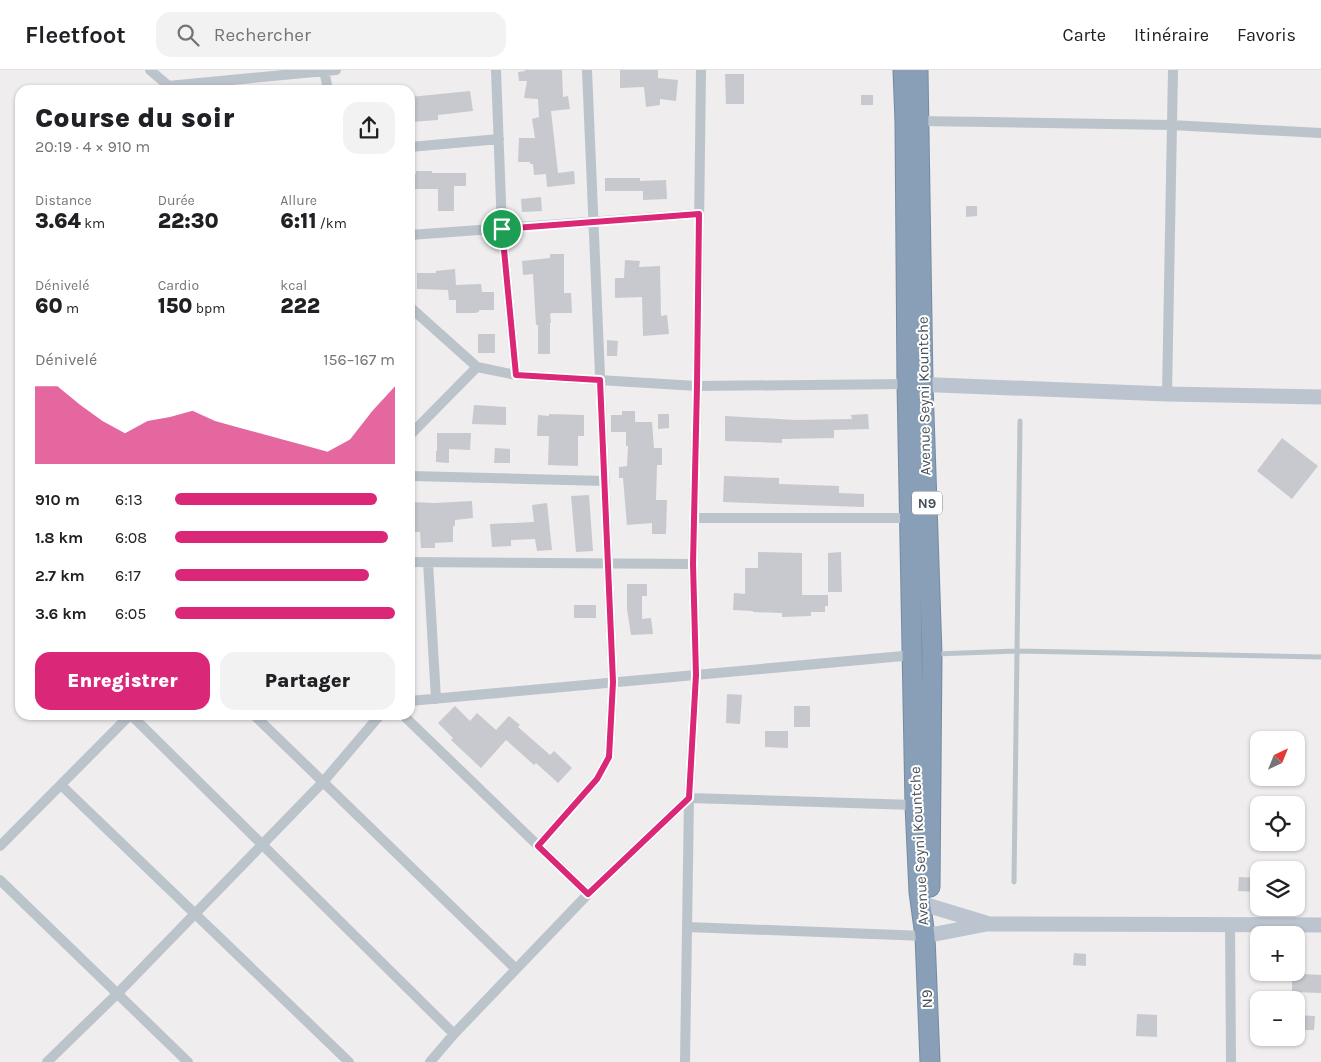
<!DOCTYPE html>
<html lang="fr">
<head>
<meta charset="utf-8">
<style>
	body { margin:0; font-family:Karla,sans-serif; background:#f2f2f2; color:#202124; height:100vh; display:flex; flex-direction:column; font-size:19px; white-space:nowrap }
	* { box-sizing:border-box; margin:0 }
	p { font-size:16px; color:#757577 }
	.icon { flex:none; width:28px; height:28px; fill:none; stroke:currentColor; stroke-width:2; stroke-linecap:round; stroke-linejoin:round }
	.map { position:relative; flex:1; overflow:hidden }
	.details { position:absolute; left:15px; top:15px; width:400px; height:635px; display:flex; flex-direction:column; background:#fff; border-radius:15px; box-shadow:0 1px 4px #0004 }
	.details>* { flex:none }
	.needle { width:32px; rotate:43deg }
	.tools { position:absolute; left:1250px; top:661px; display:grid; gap:10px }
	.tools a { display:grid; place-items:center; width:55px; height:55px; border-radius:10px; background:#fff; box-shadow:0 1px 4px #0004; font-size:25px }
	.pin { position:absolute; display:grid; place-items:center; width:42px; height:42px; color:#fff; margin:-21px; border:2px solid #fff; border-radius:50%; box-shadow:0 1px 5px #0007 }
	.round { display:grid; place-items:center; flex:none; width:52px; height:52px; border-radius:15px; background:#f2f2f2 }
	.summary { display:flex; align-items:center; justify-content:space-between; height:85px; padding:0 20px }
	h1 { font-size:28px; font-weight:800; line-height:38px }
	.stats { display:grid; grid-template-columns:repeat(3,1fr); gap:8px; height:85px; padding:5px 20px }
	.stats div { display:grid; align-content:center }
	.stats b { font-size:21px; font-weight:800 }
	.stats small { font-size:14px; font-weight:400 }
	.stats p { font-size:14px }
	.chart { height:140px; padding:10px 20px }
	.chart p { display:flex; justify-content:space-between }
	.chart svg { width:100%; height:90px; margin-top:5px; fill:#db2777; opacity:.7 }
	.button { display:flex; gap:10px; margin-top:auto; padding:10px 20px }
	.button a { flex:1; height:58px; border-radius:15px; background:#db2777; color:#fff; font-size:20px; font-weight:800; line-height:58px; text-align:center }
	.button a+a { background:#f2f2f2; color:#202124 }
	ul { padding:0 20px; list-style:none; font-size:16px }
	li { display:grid; grid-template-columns:80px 60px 1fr; align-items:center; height:38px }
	li i { height:12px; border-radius:6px; background:#db2777 }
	header { display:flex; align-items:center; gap:30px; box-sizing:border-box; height:70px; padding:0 25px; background:#fff; border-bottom:1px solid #e0e0e0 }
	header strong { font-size:24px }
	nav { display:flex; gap:28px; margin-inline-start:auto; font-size:18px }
	.search { width:350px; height:45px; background:#f2f2f2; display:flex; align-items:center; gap:12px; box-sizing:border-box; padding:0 18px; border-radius:15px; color:#757577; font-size:19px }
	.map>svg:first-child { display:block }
	.building { fill:#c7c9cf }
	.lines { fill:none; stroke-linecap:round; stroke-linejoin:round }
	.highway-casing { stroke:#748ba3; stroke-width:21 }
	.lane { stroke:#bcc4cb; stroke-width:5 }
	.street { stroke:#bcc4cb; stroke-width:10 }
	.secondary { stroke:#bcc5cf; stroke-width:15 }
	.highway { stroke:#899fb7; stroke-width:19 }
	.route-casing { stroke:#fff; stroke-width:10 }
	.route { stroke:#db2777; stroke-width:6 }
	.labels { text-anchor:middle; stroke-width:4; stroke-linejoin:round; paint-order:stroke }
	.shield { fill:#fff; stroke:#7e848a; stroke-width:1 }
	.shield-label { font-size:14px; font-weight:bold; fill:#475058 }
	.street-label { font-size:15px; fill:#475058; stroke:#fff }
</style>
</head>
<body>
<header>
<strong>Fleetfoot</strong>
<div class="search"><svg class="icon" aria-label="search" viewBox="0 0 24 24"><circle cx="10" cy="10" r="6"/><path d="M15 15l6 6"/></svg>Rechercher</div>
<nav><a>Carte</a><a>Itinéraire</a><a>Favoris</a></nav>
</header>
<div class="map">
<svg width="1321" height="992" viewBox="0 0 1321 992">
	<rect width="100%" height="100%" fill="#efeded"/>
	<path class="building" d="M525,0h37l1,27 5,-1 2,13 -19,2 7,62 16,-2 1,13 -28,3 -1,-13 -12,1 -1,-11h-3v-2h-12l1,-24h16l-3,-19 7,-2 -1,-18 -14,-1 3,-17h-8l-1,-9 7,-1z
		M620,0h38v8l20,2 -2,21 -16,-2v6l-14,2 -2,-20 -24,1z
		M725,4h19v30h-18z
		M470,21l3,20 -35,4v5l-28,2v-25z
		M861,25h12v10h-12z
		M416,101h16v2h34v13h-12v25h-16v-22h-28v-16l6,1z
		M605,108h35v3l26,-1 1,19 -24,1v-9h-38z
		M541,127l1,14 -20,1 -1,-13z
		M966,136h11v10l-11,1z
		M550,184h14v39h7l1,20h-21v1h-1l1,9h-1v31h-12v-29h-2l-3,-51 -10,1 -1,-14 28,-3z
		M625,190l15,1 -1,6 21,-1 1,50 6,-1 2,19 -26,2 -1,-39 -27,1v-20h9z
		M455,199l1,16 25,-1 1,8h12v18h-15v2l-4,1h-19v-13h-7l-1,-10 -31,-1v-16h19v-2z
		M478,264h17v19h-17z
		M607,270l11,1 -1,15h-10z
		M474,335l32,2v18l-34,-1z
		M622,341h13v11h17l2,26h8v17h-5l-1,35h11l-1,34h-14v-11l-25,2 -4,-47h-4v-11l8,-1 1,-20h-2v-14h-15v-17h11z
		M549,344l35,1v21h-6v30l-30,-1 1,-29h-12l1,-21 11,1z
		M658,344h11v14l-11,1z
		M868,344l1,15 -35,1v8l-52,1v4l-57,-2v-25l71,4 56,-1 -1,-4z
		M437,363h34l-1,17 -21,-1v14l-13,-1v-11h1z
		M1282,368l36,28 -26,33 -35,-28z
		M495,378l15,1v14h-16z
		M724,406l55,2v6l60,2v7l25,1v13l-141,-5z
		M589,425l4,56 -17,1 -5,-56z
		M472,431l1,17 -18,2v6h-2v16l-18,1v5h-14l-1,-16h-10v-30l24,1z
		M547,433l5,47 -15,1 -2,-12 -24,1v6l-19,1 -2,-23 44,-2 -2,-17z
		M758,482l44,1v42h26v11h-3v6h-14v4l-29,1v-4l-29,-1v-1l-20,-1 1,-17 11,1v-26h13z
		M841,482l1,40h-14v-39z
		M627,514h20v12h-5v23l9,-1 2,16 -22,1 -4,-26z
		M574,535h22v13h-22z
		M727,624l15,1 -2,29 -14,-1z
		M455,636l15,15 7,-8 19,17 13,-14 11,9 -2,2 32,28 4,-4 18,17 -14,15 -22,-20 -2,2 -28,-25 -25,28 -30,-28 2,-2 -15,-15z
		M794,636h16v21h-16z
		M765,661h23v17l-23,-1z
		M1239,807l20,1v14l-21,-1z
		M1074,883l12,1v12l-13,-1z
		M1303,904l18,1v18l-29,-1v-17z
		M1137,944l20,1v22l-21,-1z
		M1296,945l19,1 -1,14h-18z"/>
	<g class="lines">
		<defs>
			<path id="highway" d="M903,0l2,52 2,262 8,421 4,87 6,44 5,126
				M918,0l5,314 9,270 -2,233"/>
		</defs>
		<use href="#highway" class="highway-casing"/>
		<path class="lane" d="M935,584l82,-3 304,6
			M1014,812l6,-461"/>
		<path class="street" d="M150,0l22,19
			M324,0l4,20
			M496,0l6,159 14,146
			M168,16l168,-16
			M919,51l252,4 150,8
			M410,77l89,-8
			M410,165l289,-21
			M410,237l67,60 39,8 181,11 210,-2
			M1167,324l6,-324
			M410,365l67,-68
			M410,406l195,5
			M694,448h216
			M410,492l283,2
			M428,492l8,137
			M410,631l504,-46
			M131,645l323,319
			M254,645l262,254
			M403,645l185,179
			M61,715l288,277
			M0,776l130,-131
			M538,776l59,-67 12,-22 4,-75 -26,-612
			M0,810l188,182
			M1230,854l1,138
			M687,857l238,9
			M47,992l70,-68 206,-212 57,-67
			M430,992l24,-28 134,-140 101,-96 226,7
			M685,992l4,-264 7,-123 -3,-111 4,-178 4,-316"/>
		<path class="secondary" d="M913,314l254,10 154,3
			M920,833l66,20
			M925,866l62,-12 334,1"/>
		<use href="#highway" class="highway"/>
	</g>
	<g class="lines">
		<defs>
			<path id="route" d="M699,144l-2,172 -4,178 3,111 -7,123 -101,96 -50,-48 59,-67 12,-22 4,-75 -13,-302 -84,-5 -14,-146z"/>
		</defs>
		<use href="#route" class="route-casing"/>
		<use href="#route" class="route"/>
	</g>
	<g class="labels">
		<rect class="shield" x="912" y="421.5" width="30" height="23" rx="4"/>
		<g class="shield-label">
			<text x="927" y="438">N9</text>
		</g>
		<g class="street-label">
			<text transform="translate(924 326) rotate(-91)" y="5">Avenue Seyni Kountche</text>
			<text transform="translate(919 776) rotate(-93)" y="5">Avenue Seyni Kountche</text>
			<text transform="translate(927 929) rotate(-92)" y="5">N9</text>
		</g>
	</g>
</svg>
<div class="tools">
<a><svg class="needle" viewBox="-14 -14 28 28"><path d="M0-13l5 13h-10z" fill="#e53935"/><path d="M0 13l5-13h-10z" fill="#757577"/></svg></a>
<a><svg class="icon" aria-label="locate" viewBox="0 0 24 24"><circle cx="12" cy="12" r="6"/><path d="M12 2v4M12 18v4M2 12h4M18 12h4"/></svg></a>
<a><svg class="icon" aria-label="layers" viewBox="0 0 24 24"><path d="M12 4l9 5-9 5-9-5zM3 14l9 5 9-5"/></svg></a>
<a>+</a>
<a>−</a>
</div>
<div class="pin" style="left:502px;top:159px;background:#1e9e55"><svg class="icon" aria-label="arrive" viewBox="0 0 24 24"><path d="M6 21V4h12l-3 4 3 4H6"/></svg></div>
<section class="details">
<div class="summary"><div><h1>Course du soir</h1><p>20:19 · 4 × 910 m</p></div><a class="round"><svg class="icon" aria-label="share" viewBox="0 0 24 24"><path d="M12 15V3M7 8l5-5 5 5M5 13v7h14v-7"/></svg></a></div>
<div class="stats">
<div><p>Distance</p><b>3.64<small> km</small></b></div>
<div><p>Durée</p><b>22:30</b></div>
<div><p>Allure</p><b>6:11<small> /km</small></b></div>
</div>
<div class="stats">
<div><p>Dénivelé</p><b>60<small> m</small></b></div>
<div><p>Cardio</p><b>150<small> bpm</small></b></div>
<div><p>kcal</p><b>222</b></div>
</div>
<div class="chart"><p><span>Dénivelé</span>156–167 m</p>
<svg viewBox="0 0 160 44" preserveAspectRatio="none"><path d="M0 44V6L10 6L20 15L30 23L40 29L50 23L60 21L70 18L80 23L90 26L100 29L110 32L120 35L130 38L140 32L150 18L160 6V44z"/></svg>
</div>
<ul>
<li><b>910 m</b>6:13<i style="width:92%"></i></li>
<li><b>1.8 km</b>6:08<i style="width:97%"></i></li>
<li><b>2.7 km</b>6:17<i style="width:88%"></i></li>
<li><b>3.6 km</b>6:05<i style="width:100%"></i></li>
</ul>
<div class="button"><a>Enregistrer</a><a>Partager</a></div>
</section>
</div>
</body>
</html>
